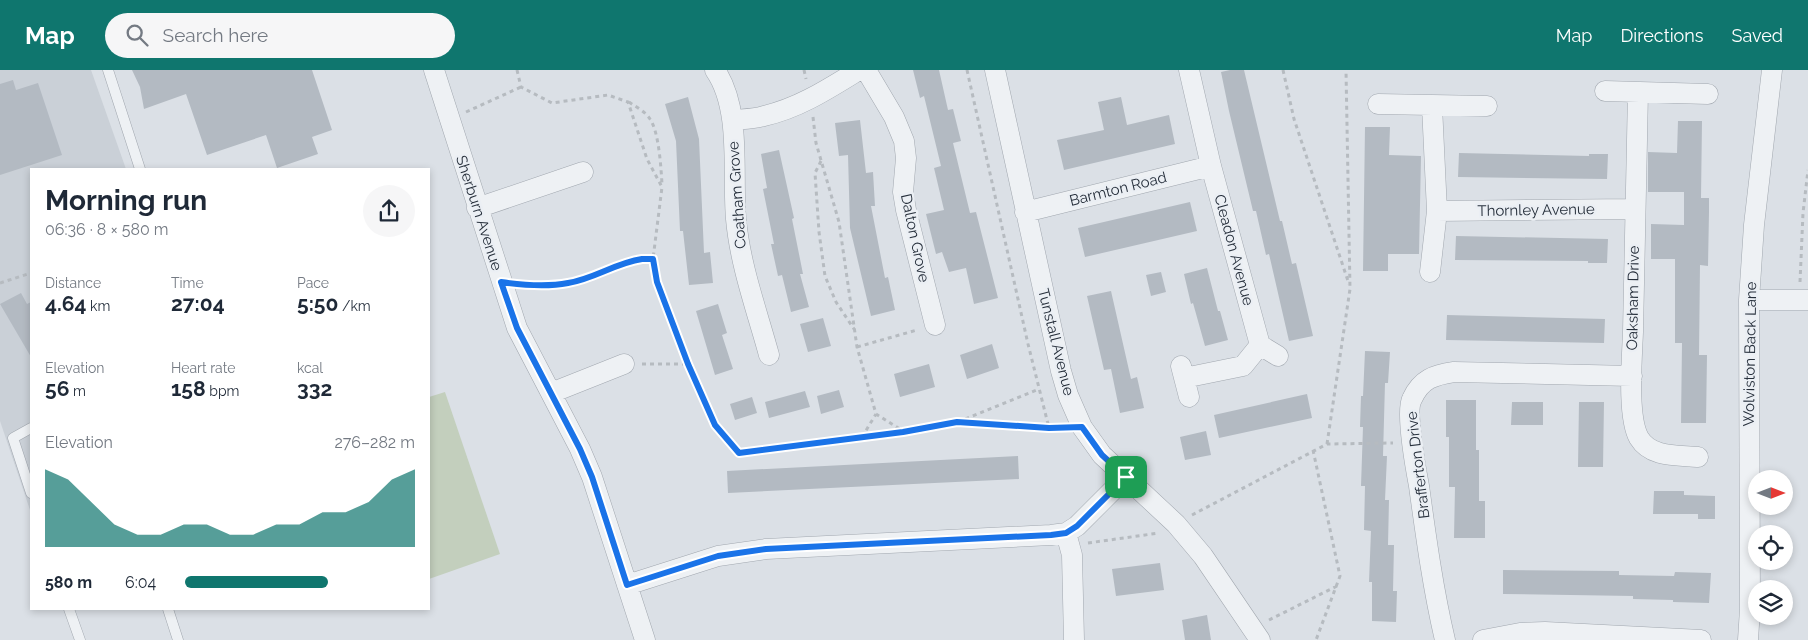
<!DOCTYPE html>
<html lang="en">
<head>
<meta charset="utf-8">
<style>
	body { margin:0; font-family:Raleway,sans-serif; background:#f6f6f7; color:#1f2937; height:100vh; display:flex; flex-direction:column; font-size:19px; white-space:nowrap }
	* { box-sizing:border-box; margin:0 }
	p { font-size:16px; color:#747a83 }
	.icon { flex:none; width:28px; height:28px; fill:none; stroke:currentColor; stroke-width:2; stroke-linecap:round; stroke-linejoin:round }
	.map { position:relative; flex:1; overflow:hidden }
	.details { position:absolute; left:30px; top:98px; width:400px; height:442px; display:flex; flex-direction:column; background:#fff; border-radius:0px; box-shadow:0 2px 8px #0003 }
	.details>* { flex:none }
	.needle { width:32px; rotate:90deg }
	.controls { position:absolute; left:1748px; top:400px; display:grid; gap:10px }
	.controls a { display:grid; place-items:center; width:45px; height:45px; border-radius:50%; background:#fff; box-shadow:0 2px 8px #0003; font-size:25px }
	.pin { position:absolute; display:grid; place-items:center; width:42px; height:42px; color:#fff; margin:-21px; border-radius:10px; box-shadow:0 2px 8px #0006 }
	.round { display:grid; place-items:center; flex:none; width:52px; height:52px; border-radius:26px; background:#f6f6f7 }
	.summary { display:flex; align-items:center; justify-content:space-between; height:85px; padding:0 15px }
	h1 { font-size:28px; font-weight:700; line-height:38px }
	.stats { display:grid; grid-template-columns:repeat(3,1fr); gap:8px; height:85px; padding:5px 15px }
	.stats div { display:grid; align-content:center }
	.stats b { font-size:21px; font-weight:700 }
	.stats small { font-size:14px; font-weight:400 }
	.stats p { font-size:14px }
	.chart { height:140px; padding:10px 15px }
	.chart p { display:flex; justify-content:space-between }
	.chart svg { width:100%; height:90px; margin-top:5px; fill:#0f766e; opacity:.7 }
	ul { padding:0 15px; list-style:none; font-size:16px }
	li { display:grid; grid-template-columns:80px 60px 1fr; align-items:center; height:38px }
	li i { height:12px; border-radius:6px; background:#0f766e }
	header { display:flex; align-items:center; gap:30px; box-sizing:border-box; height:70px; padding:0 25px; background:#0f766e; color:#fff }
	header strong { font-size:24px }
	nav { display:flex; gap:28px; margin-inline-start:auto; font-size:18px }
	.search { width:350px; height:45px; background:#f6f6f7; display:flex; align-items:center; gap:12px; box-sizing:border-box; padding:0 18px; border-radius:28px; color:#747a83; font-size:19px }
	.map>svg:first-child { display:block }
	.built { fill:#cad0d7 }
	.green { fill:#c3cfbd }
	.building { fill:#b3bac2 }
	.lines { fill:none; stroke-linecap:round; stroke-linejoin:round }
	.lane-casing { stroke:#a1a7af; stroke-width:11 }
	.street-casing { stroke:#a1a7af; stroke-width:21 }
	.path { stroke:#b6bbc0; stroke-width:3; stroke-dasharray:4 4; stroke-linecap:butt }
	.lane { stroke:#eef1f4; stroke-width:10 }
	.street { stroke:#eef1f4; stroke-width:20 }
	.route-casing { stroke:#fff; stroke-width:10 }
	.route { stroke:#1a73e8; stroke-width:6 }
	.labels { text-anchor:middle; stroke-width:5; stroke-linejoin:round; paint-order:stroke }
	.street-label { font-size:15px; fill:#262f3b; stroke:#ebeff4 }
</style>
</head>
<body>
<header>
<strong>Map</strong>
<div class="search"><svg class="icon" aria-label="search" viewBox="0 0 24 24"><circle cx="10" cy="10" r="6"/><path d="M15 15l6 6"/></svg>Search here</div>
<nav><a>Map</a><a>Directions</a><a>Saved</a></nav>
</header>
<div class="map">
<svg width="1808" height="570" viewBox="0 0 1808 570">
	<rect width="100%" height="100%" fill="#dbe0e6"/>
	<path class="built" d="M0,0h91l35,99h-95v344l-31,-92z"/>
	<path class="green" d="M445,322l55,162 -71,25v-182z"/>
	<path class="building" d="M132,0h180l20,60 -20,7 6,17 -41,14 -11,-33 -59,20 -21,-61 -42,15 -4,-22z
		M913,0h26l9,40 5,-1 8,32 -8,2 17,70 6,-1 22,86 -24,6 -8,-36 -17,4 -7,-20 -6,2 -10,-40 18,-4 -10,-42 7,-2 -17,-70 -4,2z
		M1230,0h14l36,151h2l10,43 4,-1 17,73 -24,5 -20,-87 -3,1 -10,-44h-3l-24,-100 -8,-39z
		M13,10l3,10 22,-7 24,72 -62,20v-91z
		M688,27l11,42 5,114 6,-1 3,31 -24,2 -6,-54h-3l-4,-90 -11,-37z
		M1121,27l6,28 42,-10 6,29 -111,26 -7,-30 47,-10 -6,-28z
		M860,50l6,53 7,-1 2,34h-4l14,72 3,-1 7,33 -24,6 -21,-88 -2,-73 -9,1 -4,-33z
		M1678,51h24l-1,77h8v14l-1,54 -8,-1 -1,90h8l-1,68h-25l1,-80h-7v-84h-24v-35l33,1v-33h-36v-40l29,1z
		M1365,57h25l-1,28 32,1 -2,98h-31v17h-25z
		M779,80l15,68 -2,1 11,55h-3l9,33 -18,5 -9,-37 -4,1 -7,-32h3l-11,-55 4,-1 -6,-34z
		M1459,83l130,3v-2h19l-1,25 -149,-2z
		M1190,132l7,29 -112,26 -7,-29z
		M1456,166l152,3 -1,24h-19v-2l-133,-1z
		M1207,198l11,43h2l8,29 -23,6 -12,-43 -2,1 -7,-30z
		M1161,202l5,20 -15,4 -5,-21z
		M1111,221l20,88 6,-2 7,31 -24,5 -9,-44 -7,1 -17,-74z
		M21,223l6,11 4,-2v55l-31,-53z
		M718,234l9,29 -5,2 11,34 -18,6 -19,-64z
		M1447,245l158,4 -1,24 -158,-3z
		M823,248l8,28 -23,6 -8,-28z
		M992,274l7,24 -32,11 -7,-24z
		M1365,281l25,1 -2,31h-3l-2,73h4l-2,44h4l-1,45h6l-1,46h4l-1,31 -24,-1v-39h-3l2,-51 -7,-1 1,-44h-4l2,-59h-3l1,-31h2z
		M929,294l6,23 -35,10 -6,-23z
		M839,320l5,17 -23,7 -4,-18z
		M805,321l5,16 -41,11 -4,-16z
		M1307,324l5,24 -93,20 -5,-23z
		M752,327l5,16 -22,7 -5,-16z
		M1446,330h30v50h3v51h6v37h-31l1,-51h-6v-50h-3z
		M1512,332h31v23h-32z
		M1579,332h25l-1,65h-25z
		M1206,361l5,24 -26,5 -5,-23z
		M1018,386l1,23 -291,14 -1,-22z
		M1654,421h30v4l31,1v23h-17v-5h-45z
		M1160,493l4,27 -48,6 -4,-27z
		M1503,500l116,1v4l55,1 1,-4 36,1 -2,30 -36,-1v-2l-40,-1v-3l-130,-2z
		M1207,545l4,25h-26l-3,-20z"/>
	<g class="lines">
		<defs>
			<path id="lane" d="M108,0l32,99
				M31,358l-18,10 18,55
				M69,539l11,31
				M168,539l10,31"/>
			<path id="street" d="M434,0l83,258 63,121 12,28 53,163
				M715,0c27,39 17,103 21,149 4,46 21,92 33,136
				M866,0l28,47 10,24 2,17 -3,34 3,18 29,115
				M995,0l66,301 7,24 14,32 20,28 74,69 27,32 57,84
				M1605,21l103,3
				M1638,22c-2,80 -4,160 -5,240 -1,26 -6,85 6,106 12,20 39,17 59,19
				M1378,34l109,2
				M733,50c10,-1 21,-1 31,-4 35,-8 64,-27 95,-46
				M477,138l106,-36
				M1437,141l198,-2
				M1025,142l186,-46
				M1430,202l7,-61 -5,-105
				M1749,230h59
				M1260,275l18,11
				M1181,296l8,31
				M1184,308l59,-12 17,-21 -49,-179 -22,-96
				M551,323l73,-29
				M627,515l91,-29 48,-7 285,-14 15,-2
				M1074,570l-2,-85 -6,-22 11,-7 49,-49
				M1445,570c-12,-51 -19,-103 -26,-154 -3,-16 -14,-75 -7,-87 9,-20 22,-24 42,-27l178,4
				M1483,570l37,-7 25,-1 156,8
				M1748,570l2,-31 -1,-309 5,-75 18,-155"/>
		</defs>
		<use href="#lane" class="lane-casing"/>
		<use href="#street" class="street-casing"/>
		<path class="path" d="M517,0l4,17 31,16 56,-8 20,7 19,57 15,28 -9,72 4,23 31,82 27,61 24,28 164,-21 54,-10 105,6
			M804,0l2,9
			M967,0l61,274 21,84
			M1283,0l11,49 55,165
			M629,32c7,5 17,10 21,17 9,13 11,49 12,65
			M466,42l55,-25
			M813,47l3,26 23,79 18,125 19,67 27,17
			M821,91l-6,12 4,59 6,44 11,26 18,27
			M1800,212l3,-69 5,-43
			M0,213l31,-10
			M522,214c15,0 32,2 46,-1 31,-5 51,-24 85,-24
			M857,277l60,-17
			M642,294h46
			M958,352l81,-33
			M862,367l14,-23
			M1327,374l23,-155 -4,-219
			M1313,380l27,126 -24,64
			M1192,445l135,-71 66,-1
			M1088,473l71,-10
			M1269,550l68,-34"/>
		<use href="#lane" class="lane"/>
		<use href="#street" class="street"/>
	</g>
	<g class="lines">
		<defs>
			<path id="route" d="M642,189h11l4,23 31,82 27,61 24,28 164,-21 54,-10 92,6 33,-1 20,28 24,22 -49,49 -11,7 -15,2 -285,14 -48,7 -91,29 -35,-108 -12,-28 -63,-121 -16,-46c21,3 46,5 67,1 26,-4 47,-20 74,-24z"/>
		</defs>
		<use href="#route" class="route-casing"/>
		<use href="#route" class="route"/>
	</g>
	<g class="labels">
		<g class="street-label">
			<text transform="translate(1118 119) rotate(-14)" y="5">Barmton Road</text>
			<text transform="translate(737 125) rotate(-94)" y="5">Coatham Grove</text>
			<text transform="translate(1536 140) rotate(-1)" y="5">Thornley Avenue</text>
			<text transform="translate(479 143) rotate(72)" y="5">Sherburn Avenue</text>
			<text transform="translate(915 168) rotate(78)" y="5">Dalton Grove</text>
			<text transform="translate(1234 180) rotate(75)" y="5">Cleadon Avenue</text>
			<text transform="translate(1633 228) rotate(-89)" y="5">Oaksham Drive</text>
			<text transform="translate(1056 272) rotate(76)" y="5">Tunstall Avenue</text>
			<text transform="translate(1750 284) rotate(-89)" y="5">Wolviston Back Lane</text>
			<text transform="translate(1418 395) rotate(-97)" y="5">Brafferton Drive</text>
		</g>
	</g>
</svg>
<div class="controls">
<a><svg class="needle" viewBox="-14 -14 28 28"><path d="M0-13l5 13h-10z" fill="#e53935"/><path d="M0 13l5-13h-10z" fill="#747a83"/></svg></a>
<a><svg class="icon" aria-label="locate" viewBox="0 0 24 24"><circle cx="12" cy="12" r="6"/><path d="M12 2v4M12 18v4M2 12h4M18 12h4"/></svg></a>
<a><svg class="icon" aria-label="layers" viewBox="0 0 24 24"><path d="M12 4l9 5-9 5-9-5zM3 14l9 5 9-5"/></svg></a>
</div>
<div class="pin" style="left:1126px;top:407px;background:#1e9e55"><svg class="icon" aria-label="arrive" viewBox="0 0 24 24"><path d="M6 21V4h12l-3 4 3 4H6"/></svg></div>
<section class="details">
<div class="summary"><div><h1>Morning run</h1><p>06:36 · 8 × 580 m</p></div><a class="round"><svg class="icon" aria-label="share" viewBox="0 0 24 24"><path d="M12 15V3M7 8l5-5 5 5M5 13v7h14v-7"/></svg></a></div>
<div class="stats">
<div><p>Distance</p><b>4.64<small> km</small></b></div>
<div><p>Time</p><b>27:04</b></div>
<div><p>Pace</p><b>5:50<small> /km</small></b></div>
</div>
<div class="stats">
<div><p>Elevation</p><b>56<small> m</small></b></div>
<div><p>Heart rate</p><b>158<small> bpm</small></b></div>
<div><p>kcal</p><b>332</b></div>
</div>
<div class="chart"><p><span>Elevation</span>276–282 m</p>
<svg viewBox="0 0 160 44" preserveAspectRatio="none"><path d="M0 44V6L10 11L20 22L30 33L40 38L50 38L60 33L70 33L80 38L90 38L100 33L110 33L120 27L130 27L140 22L150 11L160 6V44z"/></svg>
</div>
<ul>
<li><b>580 m</b>6:04<i style="width:62%"></i></li>
</ul>
</section>
</div>
</body>
</html>
